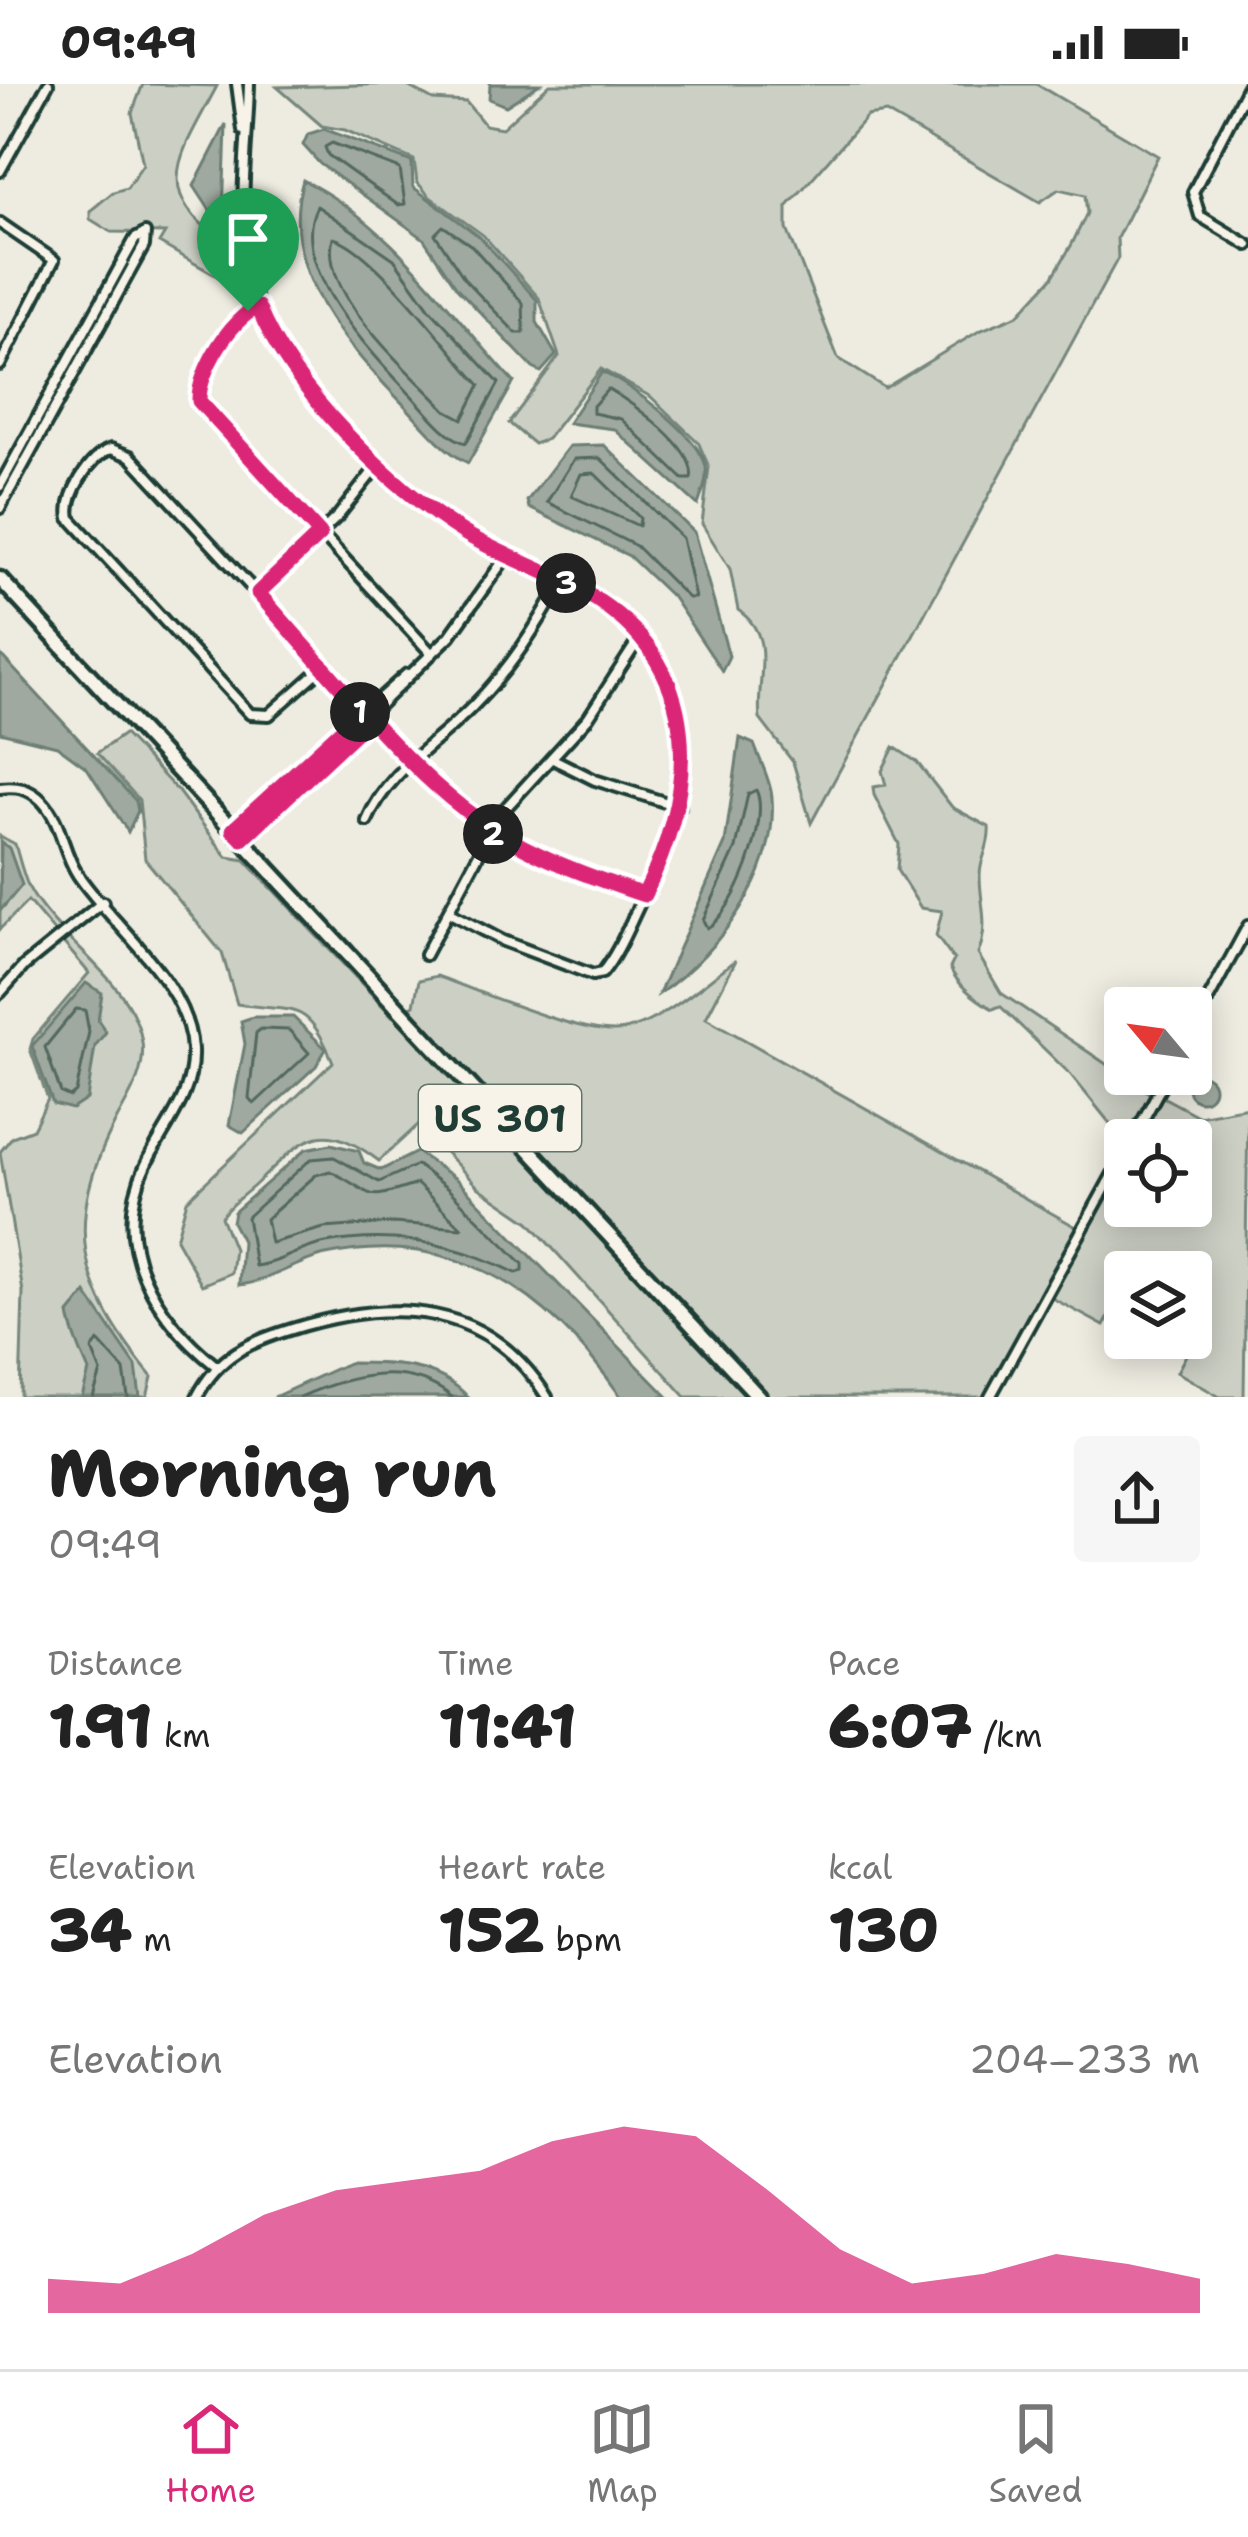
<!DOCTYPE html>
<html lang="en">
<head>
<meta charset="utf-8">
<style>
	body { margin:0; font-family:"Shantell Sans",sans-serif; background:#f6f6f6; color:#222; height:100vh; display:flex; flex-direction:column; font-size:45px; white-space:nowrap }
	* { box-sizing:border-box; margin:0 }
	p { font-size:39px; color:#767676 }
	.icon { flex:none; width:66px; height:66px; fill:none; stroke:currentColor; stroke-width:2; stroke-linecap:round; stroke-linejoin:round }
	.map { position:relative; height:1313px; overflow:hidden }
	.sheet { display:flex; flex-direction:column; background:#fff; flex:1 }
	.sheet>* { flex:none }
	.needle { width:78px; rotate:299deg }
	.buttons { position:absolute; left:1104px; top:903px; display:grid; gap:24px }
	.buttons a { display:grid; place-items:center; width:108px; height:108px; border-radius:12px; background:#fff; box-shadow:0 6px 30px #0003; font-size:60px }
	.pin { position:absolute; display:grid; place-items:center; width:102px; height:102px; color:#fff; margin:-123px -51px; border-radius:50% 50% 50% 0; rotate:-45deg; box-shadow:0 0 12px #0007 }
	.pin .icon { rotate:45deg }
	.km { position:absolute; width:60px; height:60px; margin:-30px; border-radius:50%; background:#222; color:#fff; font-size:33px; line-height:60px; text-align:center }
	.round { display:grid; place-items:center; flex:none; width:126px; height:126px; border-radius:12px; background:#f6f6f6 }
	.head { display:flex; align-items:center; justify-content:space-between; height:204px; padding:0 48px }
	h1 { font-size:66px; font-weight:800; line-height:90px }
	.figures { display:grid; grid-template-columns:repeat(3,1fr); gap:18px; height:204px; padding:12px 48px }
	.figures div { display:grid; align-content:center }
	.figures b { font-size:60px; font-weight:800 }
	.figures small { font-size:33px; font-weight:400 }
	.figures p { font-size:33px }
	.chart { height:336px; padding:24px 48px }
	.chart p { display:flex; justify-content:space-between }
	.chart svg { width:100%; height:216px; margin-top:12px; fill:#db2777; opacity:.7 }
	.status { display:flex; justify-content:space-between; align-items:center; height:84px; padding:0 60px; background:#fff; direction:ltr }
	.status svg { height:33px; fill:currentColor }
	.tabs { display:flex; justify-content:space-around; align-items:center; height:168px; border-top:3px solid #e0e0e0; background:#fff; font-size:33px; color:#767676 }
	.tabs a { display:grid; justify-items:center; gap:6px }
	.tabs .on { color:#db2777 }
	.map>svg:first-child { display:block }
	.green { fill:#cccfc4; stroke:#76867c; stroke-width:3; fill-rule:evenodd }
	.water { fill:#9fa99f; stroke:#6c7e74; stroke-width:3 }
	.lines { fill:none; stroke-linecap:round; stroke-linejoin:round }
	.shore { stroke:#52685f; stroke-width:3 }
	.street-casing { stroke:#1f3d34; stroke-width:16 }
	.primary-casing { stroke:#1f3d34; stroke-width:21 }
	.street { stroke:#f7f3e8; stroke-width:8 }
	.primary { stroke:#f7f3e8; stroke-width:12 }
	.route-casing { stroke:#fff; stroke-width:24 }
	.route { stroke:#db2777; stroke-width:15 }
	.labels { text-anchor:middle; stroke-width:9; stroke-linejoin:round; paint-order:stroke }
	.shield { fill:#f7f3e8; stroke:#60746a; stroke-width:3 }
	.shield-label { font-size:39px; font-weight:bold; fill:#1f3d34 }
</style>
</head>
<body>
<div class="status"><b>09:49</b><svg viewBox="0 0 49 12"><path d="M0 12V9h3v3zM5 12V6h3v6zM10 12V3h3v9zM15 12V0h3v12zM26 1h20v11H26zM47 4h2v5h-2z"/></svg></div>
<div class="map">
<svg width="1248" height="1313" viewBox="0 0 1248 1313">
	<rect width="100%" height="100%" fill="#eeece1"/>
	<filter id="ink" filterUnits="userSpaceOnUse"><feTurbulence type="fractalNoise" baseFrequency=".00833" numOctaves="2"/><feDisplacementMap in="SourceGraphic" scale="24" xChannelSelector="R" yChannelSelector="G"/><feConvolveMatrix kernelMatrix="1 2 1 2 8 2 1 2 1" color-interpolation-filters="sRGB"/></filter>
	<g filter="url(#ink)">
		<path class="green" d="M143,0l74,2c-34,66 -70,105 6,154l8,44 -72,-41 6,-10 -54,-1 -21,-13v-8l23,-19 14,-4 16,-24 -11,-51z
			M404,0l29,16 33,2 19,23 17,3 48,-44h486l122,72 -41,82 1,20 -307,565 -18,-61 -33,-43c-5,-40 18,-81 -22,-109l-8,-41 -28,-45 7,-57 -11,-25 -47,-45 -50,-28 -54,70 -13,5 -25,-21 50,-67 -20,-58 -56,-63 -53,-38 -13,-15 -3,-22 -69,-30 -23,-4 -45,-39zM886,29l154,89 19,-13 26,6 2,18 -15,31 -20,34 -34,37 -39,16 -94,57 -47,-30 -51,-129v-22l80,-91z
			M124,650l53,56 50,67 18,3 147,156 6,-3 356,384h-68l-157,-175 -51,-35 -59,-63 -40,37c-61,-47 -77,-20 -124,24 -12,11 -24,18 -34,32l13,32 -3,24 -29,12 -26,-46 11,-39 146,-138c-26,-64 -38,-49 -96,-58l-15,-51 -77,-94 -6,-59 -42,-47z
			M894,663l23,15 35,45 37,20c2,18 -9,32 -9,48 0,30 10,49 -2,79l23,39 151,102 -27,47 -54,-67 -71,-69 -7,3c-18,-10 -34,-22 -43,-41l4,-8 -18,-24 6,-25 -21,-3 -24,-38 2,-26 -25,-49 -1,-8 13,-2 -4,-14z
			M0,752l15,8c4,14 8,31 14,44 28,53 104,92 113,154 4,29 -12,53 -25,77 -55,104 -39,169 35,258l-5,20h-127l3,-105 -23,-140 12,-15 21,-8 15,-30 -18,-50 3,-10 56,-66 -61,-72 -28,28z
			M736,876l-30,58 372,210 -92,169h-222l-359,-387 9,-5 5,-25 18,-4c38,14 153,63 188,54 41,-10 78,-47 111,-70z
			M1161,1012l37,20 50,-9 -4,290h-24l-43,-25 30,-56 -16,-9v-35h-66v15l-21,39 -54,-29 75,-136v45h66v-66h-55z"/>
		<path class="water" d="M490,0h50l-34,22 -17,-7z
			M226,40l-3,94h-8l-21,-32z
			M324,45l88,33 1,25 67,50 57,63v22l19,33 -15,17 -8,-4 -76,-80 -34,-50 -103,-74 -17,-19 5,-11z
			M303,96c89,44 145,131 211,202l-46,81c-23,-11 -44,-36 -62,-56 -57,-59 -130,-136 -103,-227z
			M602,288c28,12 98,64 104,95 2,13 -4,26 -8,38l-84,-76 -46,-6z
			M604,361l90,87 35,124 -7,15 -48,-72 -45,-43 -100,-48 -2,-7 42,-55z
			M0,570l136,147 2,10 -10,21 -41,-64 -30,-22 -57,-14z
			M740,654l14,6c6,17 17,37 18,54 6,77 -54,154 -113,196l66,-151z
			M1,758l8,6 13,37 -22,26z
			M86,899l16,10 -4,27 8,12 -11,14 -8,53 -15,10 -19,-5 -21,-58z
			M253,933h40l33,32 -10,17 -73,67 -14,-8 16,-81 -4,-23z
			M1188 1004a13 13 0 1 1 26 0a13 13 0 1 1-26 0Z
			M331,1060l28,7 5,12 17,7 36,-18 39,27 212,218h-47c-71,-103 -163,-170 -295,-142 -29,6 -57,27 -87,30l3,-44 -10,-19 2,-10 72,-63z
			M86,1209l50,73 4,31h-58l7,-26c-6,-13 -18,-42 -20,-57z
			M348,1279c43,0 89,0 120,34h-194z"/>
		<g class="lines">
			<path class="shore" d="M332,59l68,26 5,35 -7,1 -70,-50 -3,-8z
				M317,122l77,53 36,50 69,74 -33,60c-20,-5 -40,-32 -55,-48 -37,-39 -125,-129 -94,-189z
				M443,142l29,20 51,57 1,30h-8l-50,-52 -31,-47z
				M333,154c38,8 116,113 147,147l-17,34 -17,-9c-36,-38 -128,-117 -113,-172z
				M608,305c24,14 90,60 83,90h-8l-62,-60 -28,-6v-7z
				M600,374l82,80 13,60h-7l-52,-52 -89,-44 27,-43z
				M594,389l46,45 -1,8 -68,-30 10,-22z
				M756,706c15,29 -22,125 -49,138l-4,-8 33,-72 12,-54z
				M76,925l9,1 4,22 -13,60 -6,5 -9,-4 -16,-46z
				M261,945l28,1 20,23 -55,51 -5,-6 7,-65z
				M334,1073l45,25 38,-17 31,24 75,75v7l-7,2c-60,-30 -123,-42 -190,-30 -25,4 -47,21 -71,23l-8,-49 64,-58z
				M330,1087c51,25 29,32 87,13l45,44 -69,-5 -69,5 -53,15 -5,-24 50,-44z
				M93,1313l8,-25 -9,-22 6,-9 26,29 4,27
				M300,1313c48,-21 106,-37 152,0"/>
			<defs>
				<path id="street" d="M237,0l6,46
					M249,0c-2,85 -20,170 21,251 40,77 153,176 229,218 40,22 84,33 119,64 92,83 71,187 23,284 -12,24 -22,51 -39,72l-9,2 -90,-34 -55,-29
					M1248,2l-55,106 7,24 48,29
					M0,87l48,-87
					M0,139l54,37 -54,105
					M258,223c-27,10 -60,66 -59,94l233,253
					M0,402l135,-247 9,-5
					M0,424l144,-262 1,-13
					M258,509l80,-77 41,-52
					M322,584l-53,47 -19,-1 -180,-196c-5,-22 19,-61 41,-69l19,7 316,342 82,54 116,43
					M553,675l42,21 85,27
					M0,704c17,-2 29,0 42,13 20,21 20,50 36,74 35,52 111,107 114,175 2,47 -29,77 -47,117 -36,78 11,151 71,199
					M367,737c21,-51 71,-78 108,-117 36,-36 62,-78 87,-123
					M233,746l174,-156
					M242,755l208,-203 56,-79
					M425,871l75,-141 88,-96 51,-79
					M0,909l24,-27 79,-64
					M1191,947l57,-105
					M1132,1056l36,-66
					M197,1313c21,-41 52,-55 95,-68 99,-31 195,-29 255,68
					M990,1313l135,-245"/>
				<path id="primary" d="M0,495l759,818"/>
			</defs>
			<use href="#street" class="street-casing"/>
			<use href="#primary" class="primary-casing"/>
			<use href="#street" class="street"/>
			<use href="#primary" class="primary"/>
		</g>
	</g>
	<g class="lines" filter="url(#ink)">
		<defs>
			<path id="route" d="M258,223c32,81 134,182 208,227 40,24 84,37 123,61 117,71 108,193 55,300 -134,-45 -179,-72 -274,-176l-128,120 -9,-9 129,-119 -104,-118 62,-59 -121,-133c-1,-29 32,-83 59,-94z"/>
		</defs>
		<use href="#route" class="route-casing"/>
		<use href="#route" class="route"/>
	</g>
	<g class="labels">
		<rect class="shield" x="419" y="1001" width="162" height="66" rx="9"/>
		<g class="shield-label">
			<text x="500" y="1048">US 301</text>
		</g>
	</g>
</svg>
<div class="buttons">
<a><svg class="needle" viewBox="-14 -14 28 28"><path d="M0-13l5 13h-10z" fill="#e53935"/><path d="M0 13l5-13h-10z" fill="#767676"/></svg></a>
<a><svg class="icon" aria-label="locate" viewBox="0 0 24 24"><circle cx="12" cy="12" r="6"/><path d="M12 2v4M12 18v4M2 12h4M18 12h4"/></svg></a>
<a><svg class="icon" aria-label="layers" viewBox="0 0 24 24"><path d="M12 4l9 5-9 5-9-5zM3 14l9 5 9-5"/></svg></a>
</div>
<div class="pin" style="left:248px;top:227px;background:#1e9e55"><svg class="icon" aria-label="arrive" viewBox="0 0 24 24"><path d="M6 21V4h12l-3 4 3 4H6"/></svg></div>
<b class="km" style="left:360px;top:628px">1</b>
<b class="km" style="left:493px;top:750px">2</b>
<b class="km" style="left:566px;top:499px">3</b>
</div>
<section class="sheet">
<div class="head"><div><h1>Morning run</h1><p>09:49</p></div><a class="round"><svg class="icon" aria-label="share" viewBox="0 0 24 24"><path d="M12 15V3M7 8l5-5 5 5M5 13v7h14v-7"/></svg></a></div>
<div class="figures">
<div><p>Distance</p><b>1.91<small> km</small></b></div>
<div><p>Time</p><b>11:41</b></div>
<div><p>Pace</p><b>6:07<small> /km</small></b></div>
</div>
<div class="figures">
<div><p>Elevation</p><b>34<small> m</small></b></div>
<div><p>Heart rate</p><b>152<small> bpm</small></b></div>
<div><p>kcal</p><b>130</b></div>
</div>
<div class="chart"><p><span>Elevation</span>204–233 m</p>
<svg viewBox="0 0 160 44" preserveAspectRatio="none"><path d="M0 44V37L10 38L20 32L30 24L40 19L50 17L60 15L70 9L80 6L90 8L100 19L110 31L120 38L130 36L140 32L150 34L160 37V44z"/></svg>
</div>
</section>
<nav class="tabs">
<a class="on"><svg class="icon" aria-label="home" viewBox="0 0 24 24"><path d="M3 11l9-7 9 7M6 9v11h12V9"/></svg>Home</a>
<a><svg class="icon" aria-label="map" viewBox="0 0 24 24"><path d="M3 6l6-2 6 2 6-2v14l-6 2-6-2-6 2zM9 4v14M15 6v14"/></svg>Map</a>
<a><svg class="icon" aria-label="saved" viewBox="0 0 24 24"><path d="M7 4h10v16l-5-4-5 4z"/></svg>Saved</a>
</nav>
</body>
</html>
